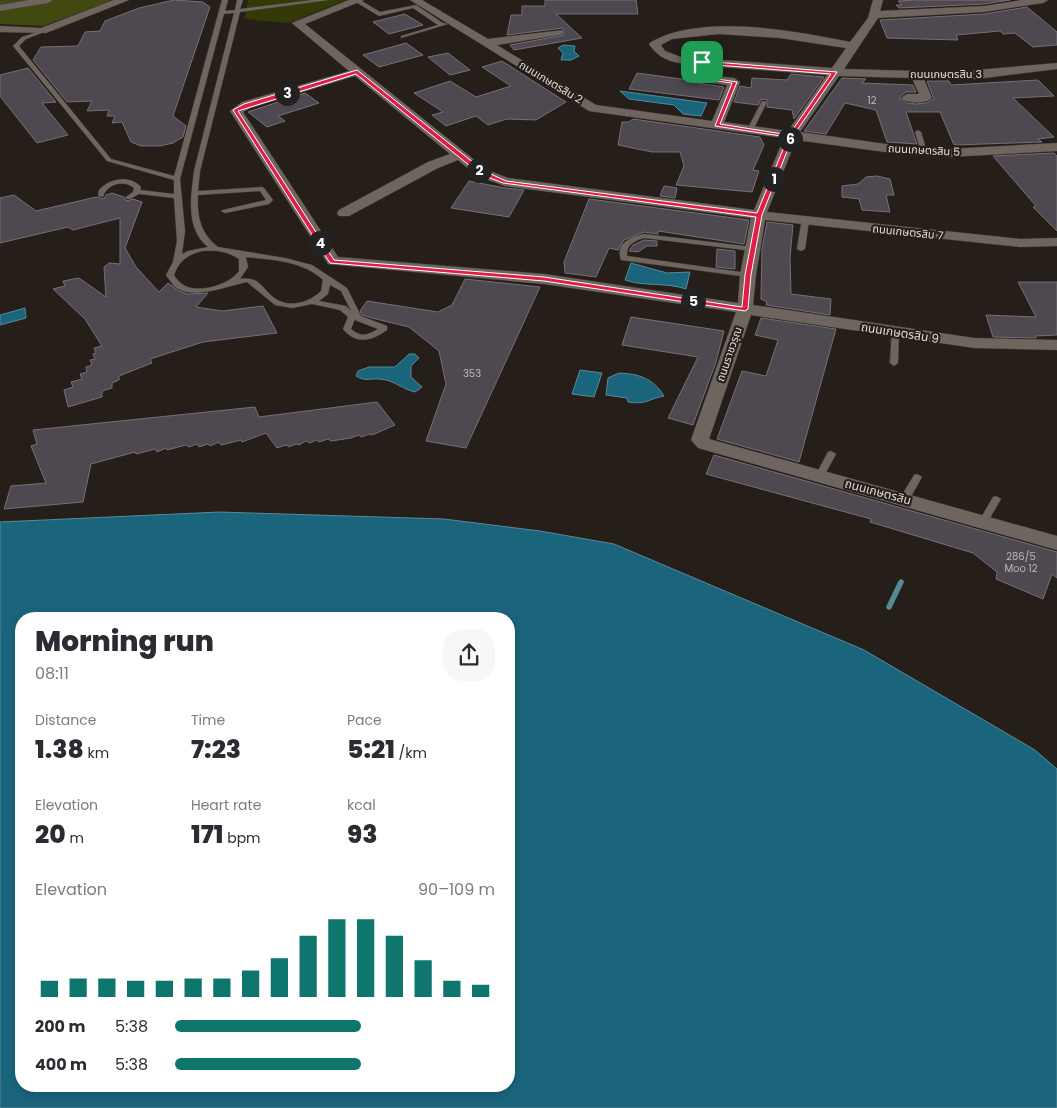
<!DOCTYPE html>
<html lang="en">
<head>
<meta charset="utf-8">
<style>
	body { margin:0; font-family:Poppins,"Noto Sans Thai",sans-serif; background:#f7f7f7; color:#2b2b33; height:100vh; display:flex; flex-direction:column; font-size:19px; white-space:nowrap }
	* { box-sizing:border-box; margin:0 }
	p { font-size:16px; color:#7c7c81 }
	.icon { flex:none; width:28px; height:28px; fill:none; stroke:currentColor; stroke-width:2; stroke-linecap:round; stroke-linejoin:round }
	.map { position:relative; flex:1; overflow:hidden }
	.drawer { position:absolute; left:15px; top:612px; width:500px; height:480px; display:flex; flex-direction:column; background:#fff; border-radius:20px; box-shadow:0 2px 8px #0003 }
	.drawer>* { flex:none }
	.pin { position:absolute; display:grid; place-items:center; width:42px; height:42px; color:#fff; margin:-21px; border-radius:10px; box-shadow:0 2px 8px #0006 }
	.km { position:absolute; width:25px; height:25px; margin:-12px; border-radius:50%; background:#222; color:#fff; font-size:14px; line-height:25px; text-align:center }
	.round { display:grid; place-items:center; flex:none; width:52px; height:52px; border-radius:20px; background:#f7f7f7 }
	.overview { display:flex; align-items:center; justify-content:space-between; height:85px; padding:0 20px }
	h1 { font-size:28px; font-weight:800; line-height:38px }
	.figures { display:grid; grid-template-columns:repeat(3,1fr); gap:8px; height:85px; padding:5px 20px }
	.figures div { display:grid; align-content:center }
	.figures b { font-size:25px; font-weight:800 }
	.figures small { font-size:14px; font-weight:400 }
	.figures p { font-size:14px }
	.chart { height:140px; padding:10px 20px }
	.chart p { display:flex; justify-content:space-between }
	.chart svg { width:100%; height:90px; margin-top:5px; stroke:#0f766e; stroke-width:6 }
	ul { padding:0 20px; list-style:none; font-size:16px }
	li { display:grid; grid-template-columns:80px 60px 1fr; align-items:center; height:38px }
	li i { height:12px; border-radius:6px; background:#0f766e }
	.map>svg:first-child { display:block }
	.green { fill:#343a06 }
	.forest { fill:#424910 }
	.water { fill:#1b657c; stroke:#578998; fill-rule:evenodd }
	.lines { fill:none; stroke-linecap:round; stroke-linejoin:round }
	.stream { stroke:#578998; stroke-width:5.5 }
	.building { fill:#4e4851; stroke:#756f77 }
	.lane-casing { stroke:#423b38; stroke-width:1 }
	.street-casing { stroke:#423b38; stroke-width:1 }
	.lane { fill:#6f655f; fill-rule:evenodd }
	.street { fill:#6f655f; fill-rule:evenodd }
	.route { fill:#e11d48; stroke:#fff; fill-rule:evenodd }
	.labels { text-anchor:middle; stroke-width:4.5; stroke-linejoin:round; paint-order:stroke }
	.number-label { font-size:10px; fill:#beb8b8 }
	.far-street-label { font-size:11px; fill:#e3ddda; stroke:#261e19 }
	.street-label { font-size:12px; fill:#e3ddda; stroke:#261e19 }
</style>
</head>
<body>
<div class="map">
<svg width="1057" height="1108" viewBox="0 0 1057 1108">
	<rect width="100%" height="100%" fill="#261e19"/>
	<path class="green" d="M248,0h98l-58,23 -44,-4z"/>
	<path class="forest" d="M0,0h114l-71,26 -43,-2z"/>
	<path class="water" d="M563,45l12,1 -1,5 5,5 -8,4h-10l2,-7 -5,-5z
		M620,91l87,12 -6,13 -18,-2 -9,-9 -45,-6z
		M631,263l36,10 23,-1 -4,17c-20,-7 -41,-2 -61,-9z
		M25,308l1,10 -26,7v-10z
		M409,354h6l4,4 -8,8v11l11,10 -7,5c-13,-3 -21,-12 -35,-13 -10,-1 -14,3 -24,-3l2,-5 11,-4h26z
		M580,370l22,3 -8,24 -22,-3z
		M619,373c20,1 34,5 45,23 -16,3 -18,9 -36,6l-1,-4 -21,-3 2,-17z
		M219,512l225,7 96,12 74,13 250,106 171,100 22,19v339h-1057v-586zM21,619h488v467h-488z"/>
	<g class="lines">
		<path class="stream" d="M889,607l12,-25"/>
	</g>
	<path class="building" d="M174,0l29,2 7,5 -37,109 13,10 -3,11 -10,6 -13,3h-19l-10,-4 -9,-20 -10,1 3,-7h-8l2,-6 -22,1 5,-10 -25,1 -34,-42 8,-13 37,-1 7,-14 15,-1 5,-10 34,-13z
		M545,0h91l2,14h-82l26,24 -68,12 -4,-5 54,-10 -1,-7 -56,7 4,-20h11v-9h23z
		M915,0h95l-26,4 -85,4 -3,-3h6l-4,-4z
		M1027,7l30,25v13l-24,2 -18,-14 -12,1 -3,-3 -44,4 2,5 -71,-2 -7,-18 104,-6z
		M405,14l18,11 -34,9 -16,-12z
		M406,43l17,12 -44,12 -16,-12z
		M448,53l22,17 -20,5 -22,-18z
		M502,61l64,41 -30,18 -29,-1 -19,6 -12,-9 -30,10 -14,-11 11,-3 -29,-19 36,-12 26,16 35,-11 -29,-19z
		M28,68l28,34 -14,1 26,32 -31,8 -37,-47v-21z
		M637,73l59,8 2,2 26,4 -5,13 -90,-11z
		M791,74l33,3 -30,42 -2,-9 -25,-3v-7l-6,-1 -3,6 -24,-3 6,-16 11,2 1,-10 35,2z
		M842,78l24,1 -4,4 51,2 3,7h-10l-7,6 8,5 9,1 10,-1 8,-4 -7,-18h22l2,4 87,-5 16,16 -41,2 41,39 -16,2 4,3 -88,3 -14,-33h-34l11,32 -30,-2 -11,-32 -31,-7 -19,31 -22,-3z
		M305,93l14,10 -41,13 7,5 -18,6 -19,-15z
		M633,119l127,18 4,8 -11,25 6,1 -7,21 -76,-7 8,-19 -4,-14h-28l-34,-7 4,-23h7z
		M1054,153l3,3v75l-24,-24 3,-1 -43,-50z
		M877,176l13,3 4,16h-8l4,17 -28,-2 -3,-11 -17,-2v-11l16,-2 8,-7z
		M469,181l36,7 19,2 -15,27 -58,-9z
		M664,186l13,2 -2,10 -15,-2z
		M112,193l12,4 2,4 7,-2 9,3 -17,46 11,19 23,25 9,-9 11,8 9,3 20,-1 -12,14 26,4 41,-5 14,27 -74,9 -53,17 2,4 -33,13v4l-7,3v5l-10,3v6l-34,10 -4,-17 9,-3 -2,-5 11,-3 -2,-5 7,-2 -1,-5 6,-2 -2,-5 5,-1 -2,-5 3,-1 -2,-5 8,-2 -17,-27 -32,-30 12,-3 -2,-5 16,-3 27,19 -2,-30 5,-4 11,1v-46l-47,12 -5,-3 -68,16v-45l14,-3 22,16 60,-14 8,2 2,-4z
		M589,199l160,21 -5,24 -86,-13v3l-14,-2 -20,8 -6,10 -9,-2 -13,29 -31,-4 -1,-11z
		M767,222l26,3 -3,33 1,36 40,5 -1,16 -64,-10 1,-3 -6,-3 1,-51z
		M644,240l13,1v5h-10l-9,6 -9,-1 4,-6z
		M717,249l18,2v18l-19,-2z
		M465,279l75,8 -74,161 -40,-7 20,-57 -7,-33 -30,-24 -37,-9 -10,-3 -2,-4 7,-10 71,11 14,-7z
		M1018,282h39v53l-21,1v2l-43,-1 -7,-22 50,2z
		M631,317l93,14 -8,31 -23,63 -25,-7 30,-61 -76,-12z
		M761,318l75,11 -37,133 -82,-23 25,-68 24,5 12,-36 -23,-5z
		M377,402l18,23 -23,10 -2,-1 -9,3 -2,-2 -8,3 -20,3 -3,-2 -9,3 -3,-2 -6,3 -4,-2 -7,4 -3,-1 -7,3 -3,-2 -9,3 -11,-15 -24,9 -1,-2 -20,5 -2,-3 -9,4 -2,-2 -9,3 -2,-3 -8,3 -3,-2 -19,5 -1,-2 -9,4 -2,-3 -19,5 -1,-2 -44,12 -8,38 -79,7 7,-23 35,-3 -15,-37 6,-2 -4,-14 222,-23 4,10z
		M714,455l343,97v26l-5,-4 -9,25 -47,-20 1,-7 -24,-19 -103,-31 1,-3 -165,-45z"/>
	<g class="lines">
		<defs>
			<path id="lane" d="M222,0h6l-3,11 10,-1 2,-10h6l-3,9 73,-9h16l-89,12 -40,159 -2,20 64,-4 2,1 9,12 -4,4 -44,9 -4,-2 2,-1 43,-10 -6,-9 -62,4c-1,21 2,38 20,52l67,11 27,7 35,23 14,28 26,10v4c-15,11 -31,15 -44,-1l5,-12 -8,-7 -28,-6 -20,4 -17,-3 -28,-23c-20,4 -57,20 -74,3 -2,-3 -5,-7 -7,-10l7,-13 4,-21 -3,-43 -35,-4 -9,5h-4v-2l7,-5 1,-4c-11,-9 -27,-4 -31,9l-5,-1 1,-6c11,-12 31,-15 42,-3l-1,3 34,4v-14l-67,-19 -94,-115 9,-9 22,-7v2l-18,7 -7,7 92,113 63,17zM234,13l-40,158c-3,25 -9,58 14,76l-20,4 -6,3 3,-23 -5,-52 44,-165zM202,251c14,-1 25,0 37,8v12c-10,14 -38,22 -54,15 -5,-3 -8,-6 -11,-11 5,-14 13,-20 28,-24zM246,257c26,3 57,4 77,23l-2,11c-12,12 -33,18 -48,6 -12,-10 -14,-21 -33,-18l8,-12zM330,285l11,6 10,20 -5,-5 -27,-5 9,-7zM355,319v1l23,9c-10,6 -17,9 -27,0z
				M356,0h4l20,12 36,-7 27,18 5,1 -47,14v-2l37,-11 -25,-17 -34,8 -23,-14z
				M762,101l5,1 -14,28 -5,1 -1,-1z
				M918,130l3,2 6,20 -1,1 -5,-1 -6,-20z
				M802,219l7,2 -4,28 -4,2 -4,-2z
				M644,234l109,13 4,2 -4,2 -109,-13c-10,3 -18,7 -17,18l121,17 4,2 -4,2 -127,-17c-6,-17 10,-23 23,-26z
				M892,330h3l4,2 -1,31 -4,3 -4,-3z
				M831,451l5,3 -13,24 -3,1 -3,-1 -2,-2 13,-24z
				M917,474l5,3 -13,23 -2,2h-6l-2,-2 15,-25z
				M996,496l5,3 -14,24 -3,2 -3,-2 -2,-2 14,-24z"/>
			<path id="street" d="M29,0h24l-5,3 -48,8v-6z
				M114,0h15l-83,33 -46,-1v-6l41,2z
				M349,0h15l-59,24 182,146 21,8 246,32 30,-72 -195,-27 -179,-111h12l66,39 75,-9v4l-4,1 -62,10 99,60 116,16 15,-36 -29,-4 -2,-16c-20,-2 -35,-3 -47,-21l2,-2c52,-29 143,-11 199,0l18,-24 5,-18h10l-3,11 104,-5 38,-6h26l-5,3 -59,9 -106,6 -34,51 109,3 104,-9v6l-81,10h-52l8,19c-6,6 -25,6 -31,0l6,-4h12l-7,-16 -73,-2 -39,56 100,14 49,3 108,-6v8l-108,6 -49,-3 -104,-14 -29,72 253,27 37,-1v8l-37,1 -255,-27 -9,55 -3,30 221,33 83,2v10l-83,-2 -223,-33 -42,124 348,97v14l-359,-102 -7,-8 45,-128 -192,-28 -216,-20 -98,-153 12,-9 107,-31 -57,-48zM719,34l61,4 66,10 -14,20 -151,-11 -16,-6 -4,-6 11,-6zM708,66l119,9 -39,56 -64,-9 16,-40 -6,-4 -26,-3zM355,76l95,78 -22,8 -89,48 -2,3 2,3h10l89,-48 20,-8 19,16 28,10 246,32 -11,57 -2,28 -194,-29 -206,-17 -95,-145 7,-4z"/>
		</defs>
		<use href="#lane" class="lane-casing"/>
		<use href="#street" class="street-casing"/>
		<use href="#lane" class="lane"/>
		<use href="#street" class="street"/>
	</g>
	<path class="route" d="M702,61l135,11 -44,64 -31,79 -11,60 -3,34 -3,2 -201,-30 -214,-18 -97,-153 11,-6 113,-34 127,101 22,10 251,32 31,-76 -73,-11 17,-43 -31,-4 -1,-17zM704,64l127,10 -42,61 -69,-11 17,-42 -32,-5zM356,74l124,100 23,9 253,34 -11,58 -3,32 -198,-30 -210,-17 -96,-149z"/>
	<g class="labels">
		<g class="number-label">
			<text x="872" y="104">12</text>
			<text x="472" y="377">353</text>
			<text x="1021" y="560">286/5<tspan x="1021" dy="12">Moo 12</tspan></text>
		</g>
		<g class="far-street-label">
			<text x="946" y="78">ถนนเกษตรสิน 3</text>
			<text transform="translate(551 82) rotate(31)" y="4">ถนนเกษตรสิน 2</text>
			<text transform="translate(924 150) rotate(3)" y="4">ถนนเกษตรสิน 5</text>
			<text transform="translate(908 232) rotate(6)" y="4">ถนนเกษตรสิน 7</text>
			<text transform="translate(729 354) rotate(-71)" y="4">ถนนราชวรุณ</text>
		</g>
		<g class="street-label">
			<text transform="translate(900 333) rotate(9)" y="4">ถนนเกษตรสิน 9</text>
			<text transform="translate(878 492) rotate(15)" y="4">ถนนเกษตรสิน</text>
		</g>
	</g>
</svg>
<div class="pin" style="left:702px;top:62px;background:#1e9e55"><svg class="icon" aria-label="arrive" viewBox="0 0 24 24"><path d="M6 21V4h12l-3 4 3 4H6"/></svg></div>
<b class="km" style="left:774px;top:179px">1</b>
<b class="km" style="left:479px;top:170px">2</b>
<b class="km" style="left:287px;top:93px">3</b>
<b class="km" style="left:320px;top:243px">4</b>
<b class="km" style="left:693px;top:301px">5</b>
<b class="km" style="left:790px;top:139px">6</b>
<section class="drawer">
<div class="overview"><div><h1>Morning run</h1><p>08:11</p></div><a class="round"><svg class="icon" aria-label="share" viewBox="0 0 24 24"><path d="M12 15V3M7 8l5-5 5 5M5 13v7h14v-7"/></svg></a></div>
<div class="figures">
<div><p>Distance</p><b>1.38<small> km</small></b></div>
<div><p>Time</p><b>7:23</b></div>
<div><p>Pace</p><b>5:21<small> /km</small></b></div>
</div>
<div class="figures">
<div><p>Elevation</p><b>20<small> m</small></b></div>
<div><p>Heart rate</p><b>171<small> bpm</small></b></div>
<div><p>kcal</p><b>93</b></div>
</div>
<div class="chart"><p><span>Elevation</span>90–109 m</p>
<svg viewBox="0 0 160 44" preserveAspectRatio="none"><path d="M5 44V36M15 44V35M25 44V35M35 44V36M45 44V36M55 44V35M65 44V35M75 44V31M85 44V25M95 44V14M105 44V6M115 44V6M125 44V14M135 44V26M145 44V36M155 44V38"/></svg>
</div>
<ul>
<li><b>200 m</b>5:38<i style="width:58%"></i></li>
<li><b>400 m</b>5:38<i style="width:58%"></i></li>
</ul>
</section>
</div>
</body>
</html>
